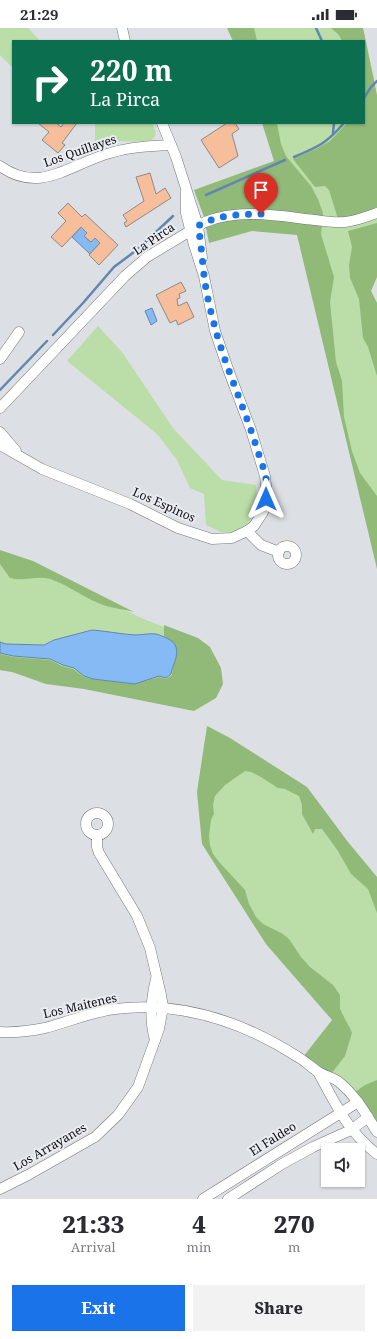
<!DOCTYPE html>
<html lang="en">
<head>
<meta charset="utf-8">
<style>
  :root { --surface:#fff; --page:#f2f2f3; --text:#2b2b33; --muted:#7c7c81; --accent:#1a73e8 }
  body { margin:0; font-family:"Noto Serif",serif; background:var(--page); color:var(--text); height:100vh; display:flex; flex-direction:column; font-size:15px; white-space:nowrap }
  * { box-sizing:border-box; margin:0 }
  p { font-size:13px; color:var(--muted) }
  .icon { flex:none; width:22px; height:22px; fill:none; stroke:currentColor; stroke-width:2; stroke-linecap:round; stroke-linejoin:round }
  .map { position:relative; height:1171px; overflow:hidden }
  .panel { display:flex; flex-direction:column; background:var(--surface); flex:1 }
  .panel>* { flex:none }
  .hud { position:absolute; left:12px; top:12px; width:353px; height:84px; border-radius:0px; box-shadow:0 1px 3px #0004; background:#0b6e4f; color:#fff; overflow:hidden }
  .tools { position:absolute; left:321px; top:1115px; display:grid; gap:8px }
  .tools a { display:grid; place-items:center; width:44px; height:44px; border-radius:0px; background:var(--surface); box-shadow:0 1px 3px #0004; font-size:20px }
  .pin { position:absolute; display:grid; place-items:center; width:34px; height:34px; color:#fff; margin:-41px -17px; border-radius:50% 50% 50% 0; rotate:-45deg; box-shadow:0 0 4px #0007 }
  .pin .icon { rotate:45deg }
  .me { position:absolute; width:44px; margin:-22px; rotate:0deg; stroke-linejoin:round; filter:drop-shadow(0 0 3px #0008) }
  .turn { display:flex; align-items:center; gap:14px; height:84px; padding:0 12px; font-size:18px }
  .turn .icon { width:52px; height:52px; stroke-width:2.5 }
  .turn b { display:block; font-size:28px; line-height:34px }
  .eta { display:flex; justify-content:space-evenly; align-items:center; height:68px; text-align:center }
  .eta b { font-size:24px; font-weight:800; line-height:28px }
  .action { display:flex; gap:8px; margin-top:auto; padding:8px 12px }
  .action a { flex:1; height:46px; border-radius:0px; background:var(--accent); color:#fff; font-size:16px; font-weight:800; line-height:46px; text-align:center }
  .action a+a { background:var(--page); color:var(--text) }
  .status { display:flex; justify-content:space-between; align-items:center; height:28px; padding:0 20px; background:var(--surface); direction:ltr }
  .status svg { height:11px; fill:currentColor }
  .map>svg:first-child { display:block }
  .green { fill:#bbdea8 }
  .forest { fill:#91ba79 }
  .water { fill:#86baf4; stroke:#6286af }
  .lines { fill:none; stroke-linecap:round; stroke-linejoin:round }
  .stream { stroke:#6286af; stroke-width:2.5 }
  .building { fill:#f6be9b; stroke:#8e8986 }
  .minor-casing { stroke:#72767a; stroke-width:11 }
  .minor { stroke:#fff; stroke-width:10 }
  .route { stroke:#1a73e8; stroke-width:7; stroke-dasharray:0 12.6 }
  .labels { text-anchor:middle; stroke-width:4; stroke-linejoin:round; paint-order:stroke }
  .street-label { font-size:12px; fill:#0d0e0f; stroke:#e9edf2 }
</style>
</head>
<body>
<div class="status"><b>21:29</b><svg viewBox="0 0 49 12"><path d="M0 12V9h3v3zM5 12V6h3v6zM10 12V3h3v9zM15 12V0h3v12zM26 1h20v11H26zM47 4h2v5h-2z"/></svg></div>
<div class="map">
<svg width="377" height="1171" viewBox="0 0 377 1171">
  <rect width="100%" height="100%" fill="#dce0e4"/>
  <g class="green">
    <polygon points="0,0 28,0 40,13 13,13 13,40 0,27"/>
    <polygon points="227,0 363,0 374,50 376,102 377,108 377,248 371,263 377,275 377,538 321,299 297,206 263,95 364,95 364,13 233,13"/>
    <path d="M 95,95 L 152,95 C 154,99 158,105 154,110 C 147,117 120,111 110,114 C 105,115 100,118 95,120 Z"/>
    <path d="M 98,298 L 122,324 L 173,400 L 222,452 L 256,457 C 257,466 257,477 254,486 C 249,498 234,507 220,504 C 216,502 211,499 206,497 L 204,466 L 190,460 L 177,432 L 157,406 L 67,333 Z"/>
    <polygon points="0,523 146,592 183,606 215,629 222,646 216,665 201,675 0,642"/>
    <polygon points="208,698 307,760 348,815 377,849 377,1098 358,1068 304,1031 333,992 266,916 202,815 197,764"/>
  </g>
  <g class="forest">
    <polygon points="227,0 254,0 257,13 233,13"/>
    <polygon points="331,0 363,0 377,67 377,179 358,187 338,191 329,162 325,158 315,159 293,131 316,121 330,113 347,95 364,95 364,13 342,13 339,7"/>
    <polygon points="262,95 277,95 281,116 286,128 311,158 318,171 323,185 321,206 334,249 330,274 336,334 342,353 344,389 352,423 360,445 377,468 377,541 297,207 252,203 209,215 204,189 194,162 274,133"/>
    <polygon points="377,195 377,249 371,263 377,275 377,348 368,319 363,310 359,271 350,250 349,237 352,219 348,203"/>
    <path d="M 0,522 L 33,533 L 134,584 C 123,581 109,580 98,575 C 82,568 68,557 50,551 C 35,547 25,554 10,550 L 0,536 Z"/>
    <path d="M 164,597 L 198,610 L 210,619 L 221,640 L 223,656 L 216,670 L 194,683 L 84,661 L 46,656 L 12,644 L 0,642 L 0,626 L 13,629 L 50,632 L 62,638 L 73,641 L 84,649 L 92,651 L 135,656 L 159,649 L 166,651 L 172,647 C 173,629 186,620 164,608 Z"/>
    <polygon points="207,698 230,710 307,759 348,814 377,849 377,885 368,861 351,846 338,823 322,801 315,801 313,806 302,786 302,777 299,768 285,761 278,760 261,749 251,744 245,743 225,757 215,768 213,777 214,786 211,792 209,808 210,817 213,826 220,835 245,862 249,876 256,889 263,896 283,906 289,911 301,929 310,939 333,957 340,967 340,981 345,991 350,1000 352,1005 345,1028 331,1046 303,1029 332,992 266,916 202,816 197,764"/>
    <polygon points="377,1052 377,1104 352,1066 365,1057"/>
  </g>
  <g class="water">
    <polygon points="81,199 87,205 84,208 91,214 95,210 100,215 90,226 72,209"/>
    <polygon points="152,280 157,293 151,297 145,283"/>
    <path d="M 92,602 C 106,603 120,606 135,607 C 142,607 150,605 156,606 C 163,608 174,612 176,619 C 179,629 172,637 171,646 L 166,650 L 159,648 L 135,656 L 93,651 L 84,648 L 74,640 L 63,637 L 50,631 L 13,628 L 0,625 L 0,614 L 6,616 L 44,617 L 54,612 Z"/>
  </g>
  <g class="lines">
    <g class="stream">
      <polyline points="316,0 322,13"/>
      <polyline points="364,70 371,59 377,53"/>
      <polyline points="333,105 334,95"/>
      <path d="M 294,129 C 318,119 327,115 344,95"/>
      <polyline points="206,167 285,132"/>
      <polyline points="53,307 83,275 114,239 138,221 173,188"/>
      <polyline points="0,362 47,313"/>
    </g>
  </g>
  <g class="building">
    <polygon points="38,95 56,95 61,99 64,95 77,95 62,115 65,117 58,125 42,112 49,104"/>
    <polygon points="227,95 235,95 239,101 232,106 238,128 219,140 201,112"/>
    <polygon points="150,145 156,166 165,160 171,170 126,199 124,195 127,193 123,187 144,173 136,149"/>
    <polygon points="68,175 82,189 85,186 118,217 99,237 89,227 100,215 95,210 91,214 84,208 87,205 81,199 62,219 51,209 66,193 58,185"/>
    <polygon points="181,254 186,263 179,266 180,270 177,271 178,278 187,274 194,289 178,297 176,292 170,295 156,267"/>
  </g>
  <g class="lines">
    <defs>
      <g id="minor">
        <polyline points="122,0 125,13"/>
        <polyline points="162,95 176,129 198,198 202,230"/>
        <path d="M 0,138 C 40,167 70,136 110,125 C 130,119 150,118 171,117"/>
        <polyline points="0,331 19,304"/>
        <path d="M 0,380 L 125,248 L 147,229 L 205,194 C 240,180 278,188 314,192 C 324,193 334,195 345,194 C 356,193 366,189 377,185"/>
        <polyline points="0,404 16,423"/>
        <polyline points="0,417 42,441 130,476 178,500 212,511 232,510 247,503 254,498 263,484 267,466 265,448 251,402 228,341 215,303 204,248 194,217 186,185 186,164"/>
        <polyline points="247,503 261,517 279,524"/>
        <circle cx="287" cy="527" r="9"/>
        <circle cx="97" cy="796" r="11"/>
        <path d="M 0,1004 C 15,1005 30,1003 45,1000 C 68,994 91,984 115,981 C 182,973 242,993 298,1029 C 305,1033 311,1039 317,1043 C 324,1048 333,1049 339,1054 C 356,1068 366,1086 377,1104"/>
        <path d="M 155,1012 C 149,991 151,971 156,951"/>
        <path d="M 318,1044 C 336,1076 347,1103 377,1126"/>
        <polyline points="0,1161 28,1147 95,1109 118,1087 138,1059 159,1001 163,979 161,967 150,920 137,888 99,825 97,819 97,808"/>
        <polyline points="203,1171 358,1074"/>
        <polyline points="228,1171 282,1136 313,1119 351,1102 368,1089"/>
      </g>
    </defs>
    <use href="#minor" class="minor-casing"/>
    <use href="#minor" class="minor"/>
  </g>
  <g class="lines">
    <path class="route" d="M 261,186 C 240,186 217,187 198,198 C 201,214 202,230 204,247 C 206,265 211,285 216,303 C 227,343 245,381 257,421 C 262,436 270,455 266,471"/>
  </g>
  <g class="labels">
    <g class="street-label">
      <text transform="translate(80 123) rotate(-19)" y="4">Los Quillayes</text>
      <text transform="translate(154 211) rotate(-34)" y="4">La Pirca</text>
      <text transform="translate(164 477) rotate(24)" y="4">Los Espinos</text>
      <text transform="translate(80 978) rotate(-13)" y="4">Los Maitenes</text>
      <text transform="translate(273 1111) rotate(-32)" y="4">El Faldeo</text>
      <text transform="translate(50 1119) rotate(-30)" y="4">Los Arrayanes</text>
    </g>
  </g>
</svg>
<div class="tools">
<a><svg class="icon" aria-label="sound" viewBox="0 0 24 24"><path d="M4 9h4l5-4v14l-5-4H4zM17 9q2 3 0 6"/></svg></a>
</div>
<div class="pin" style="left:261px;top:186px;background:#d93025"><svg class="icon" aria-label="arrive" viewBox="0 0 24 24"><path d="M6 21V4h12l-3 4 3 4H6"/></svg></div>
<svg class="me" style="left:266px;top:471px" viewBox="-20 -20 40 40"><path d="M0-17L14 15 0 8-14 15z" fill="#1a73e8" stroke="#fff" stroke-width="4"/></svg>
<div class="hud">
<div class="turn"><svg class="icon" aria-label="right" viewBox="0 0 24 24"><path d="M7 20v-9h11M14 6l5 5-5 5"/></svg><div><b>220 m</b>La Pirca</div></div>
</div>
</div>
<section class="panel">
<div class="eta">
<div><b>21:33</b><p>Arrival</p></div>
<div><b>4</b><p>min</p></div>
<div><b>270</b><p>m</p></div>
</div>
<div class="action"><a>Exit</a><a>Share</a></div>
</section>
</body>
</html>
